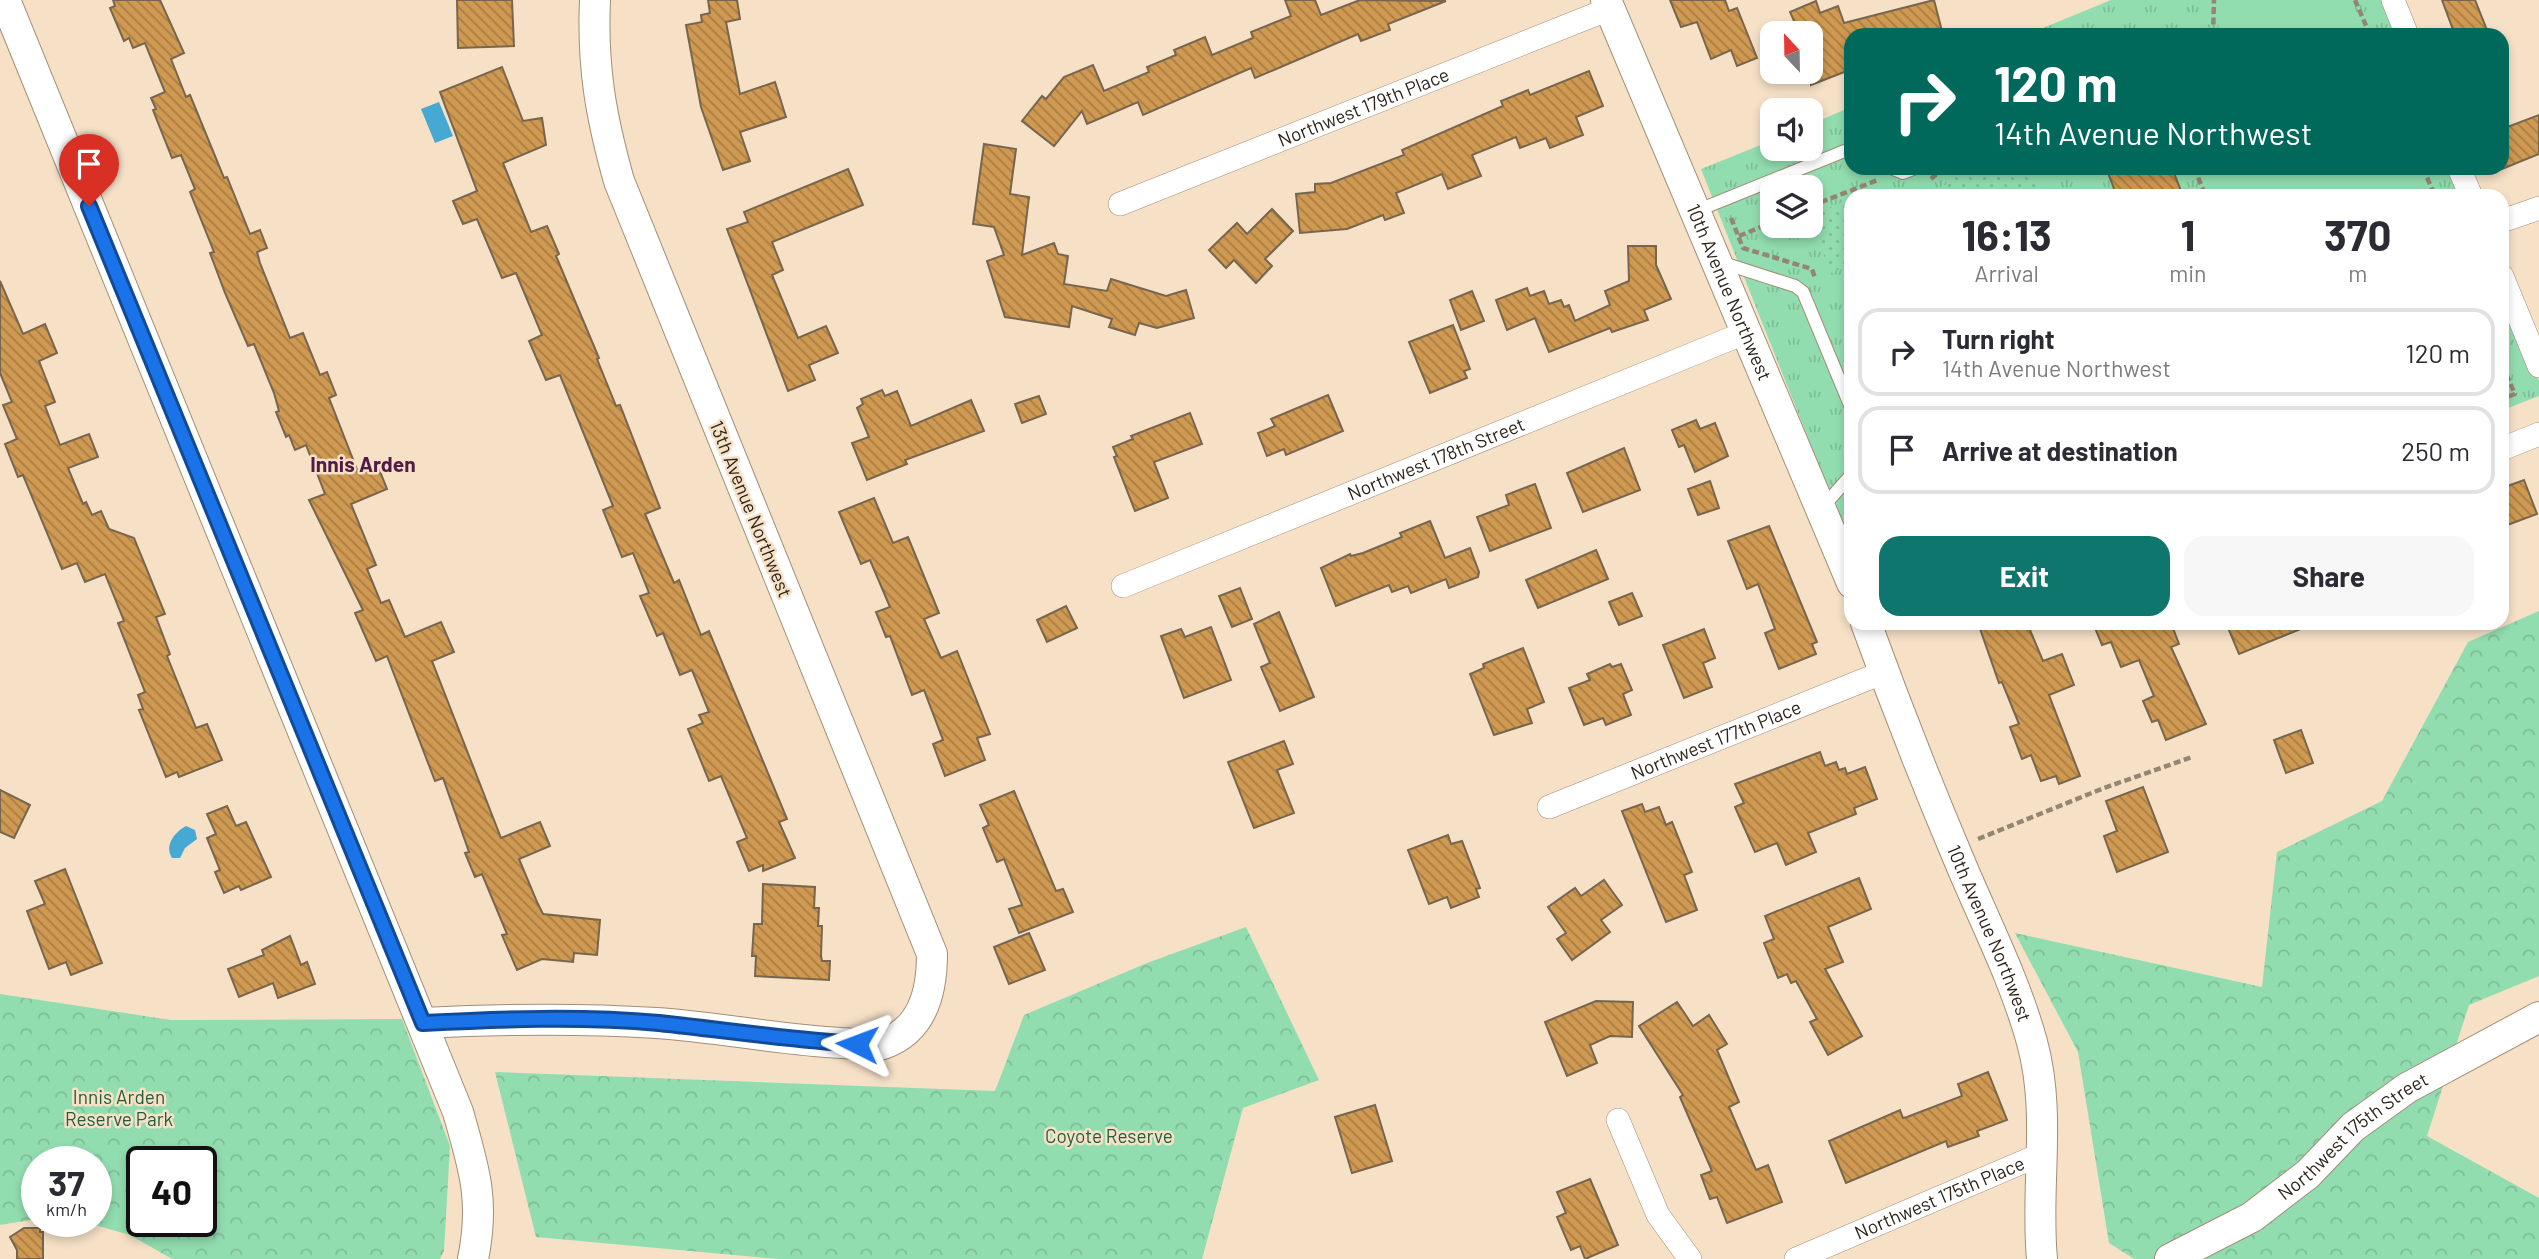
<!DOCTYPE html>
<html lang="en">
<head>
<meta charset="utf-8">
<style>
  :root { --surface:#fff; --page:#f7f7f7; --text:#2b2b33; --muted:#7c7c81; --line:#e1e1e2; --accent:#0f766e }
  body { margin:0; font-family:Barlow,sans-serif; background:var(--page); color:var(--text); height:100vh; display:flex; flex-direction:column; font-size:26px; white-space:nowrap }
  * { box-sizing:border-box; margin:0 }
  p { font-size:23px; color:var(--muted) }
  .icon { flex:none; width:38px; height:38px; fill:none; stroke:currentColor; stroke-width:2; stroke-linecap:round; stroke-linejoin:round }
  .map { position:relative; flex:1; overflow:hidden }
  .panel { position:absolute; left:1844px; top:189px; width:665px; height:441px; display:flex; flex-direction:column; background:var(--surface); border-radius:21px; box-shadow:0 4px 10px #0003 }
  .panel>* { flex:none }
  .guide { position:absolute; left:1844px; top:28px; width:665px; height:147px; border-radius:21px; box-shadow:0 4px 10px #0003; background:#00695c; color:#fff; overflow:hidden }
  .needle { width:46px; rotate:338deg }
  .tools { position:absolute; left:1760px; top:21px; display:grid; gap:14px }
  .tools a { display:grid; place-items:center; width:63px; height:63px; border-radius:14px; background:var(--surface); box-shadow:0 4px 10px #0003; font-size:35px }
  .speed { position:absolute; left:21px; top:1146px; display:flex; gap:14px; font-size:35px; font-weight:700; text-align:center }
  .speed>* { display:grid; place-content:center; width:91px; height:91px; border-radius:50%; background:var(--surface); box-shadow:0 4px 10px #0003; line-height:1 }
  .speed small { font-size:18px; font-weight:400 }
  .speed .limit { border:4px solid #111; border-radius:10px; background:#fff; color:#111 }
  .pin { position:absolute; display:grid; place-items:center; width:60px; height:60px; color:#fff; margin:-72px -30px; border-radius:50% 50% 50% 0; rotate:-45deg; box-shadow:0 0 7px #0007 }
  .pin .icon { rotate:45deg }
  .me { position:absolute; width:77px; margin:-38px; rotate:273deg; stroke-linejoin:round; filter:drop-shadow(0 0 5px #0008) }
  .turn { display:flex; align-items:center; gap:24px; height:147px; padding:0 35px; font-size:32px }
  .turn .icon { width:91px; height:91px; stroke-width:2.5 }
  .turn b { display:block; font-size:49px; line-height:60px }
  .eta { display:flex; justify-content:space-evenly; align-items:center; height:119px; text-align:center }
  .eta b { font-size:42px; font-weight:700; line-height:49px }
  .action { display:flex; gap:14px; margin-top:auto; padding:14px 35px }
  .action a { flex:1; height:80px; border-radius:21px; background:var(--accent); color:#fff; font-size:28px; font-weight:700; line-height:80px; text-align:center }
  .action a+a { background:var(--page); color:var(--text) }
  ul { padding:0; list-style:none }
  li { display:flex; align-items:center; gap:21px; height:88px; margin:0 14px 10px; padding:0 21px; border:4px solid var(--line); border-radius:21px }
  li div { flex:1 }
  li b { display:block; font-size:26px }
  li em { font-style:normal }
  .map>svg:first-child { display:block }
  .grass { fill:url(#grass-tufts); fill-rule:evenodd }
  .forest { fill:url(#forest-crowns); fill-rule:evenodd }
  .garden { fill:url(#garden-dots) }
  .pitch { fill:#92ddaf }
  .water { fill:#46a9d3 }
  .building { fill:url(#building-back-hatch); stroke:#77654e; stroke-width:2 }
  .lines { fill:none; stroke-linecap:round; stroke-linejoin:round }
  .service-casing { stroke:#a28e76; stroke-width:14 }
  .minor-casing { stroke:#a28e76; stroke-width:24 }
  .tertiary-casing { stroke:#a28e76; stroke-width:32 }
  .path { stroke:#958674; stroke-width:4.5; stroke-dasharray:7 3.5; stroke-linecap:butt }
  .service { stroke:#fff; stroke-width:12 }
  .minor { stroke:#fff; stroke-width:23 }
  .tertiary { stroke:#fff; stroke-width:30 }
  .route-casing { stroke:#114b97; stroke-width:18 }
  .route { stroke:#1a73e8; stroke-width:12 }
  .labels { text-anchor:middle; stroke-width:5; stroke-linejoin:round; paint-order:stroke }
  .street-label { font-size:19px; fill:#2c241b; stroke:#f6e1c7 }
  .park-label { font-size:19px; fill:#215d3c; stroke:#f6e1c7 }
  .neighbourhood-label { font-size:21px; font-weight:bold; fill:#511b46; stroke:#f6e1c7 }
</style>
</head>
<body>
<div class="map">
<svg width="2539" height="1259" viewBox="0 0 2539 1259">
  <defs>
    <pattern id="grass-tufts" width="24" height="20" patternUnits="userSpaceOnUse" patternTransform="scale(1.75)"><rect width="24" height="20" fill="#92ddaf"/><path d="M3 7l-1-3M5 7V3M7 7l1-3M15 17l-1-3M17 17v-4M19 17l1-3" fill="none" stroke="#7ebe96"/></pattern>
    <pattern id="forest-crowns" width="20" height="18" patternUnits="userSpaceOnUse" patternTransform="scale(1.75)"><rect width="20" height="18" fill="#92ddaf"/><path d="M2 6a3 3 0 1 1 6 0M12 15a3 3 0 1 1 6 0" fill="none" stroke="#7ebe96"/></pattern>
    <pattern id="garden-dots" width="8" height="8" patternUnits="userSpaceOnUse" patternTransform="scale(1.75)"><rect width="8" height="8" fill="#92ddaf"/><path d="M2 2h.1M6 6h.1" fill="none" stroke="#7ebe96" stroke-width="1.8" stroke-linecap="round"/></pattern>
    <pattern id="building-back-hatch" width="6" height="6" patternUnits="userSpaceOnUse" patternTransform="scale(1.75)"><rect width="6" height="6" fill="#cf9952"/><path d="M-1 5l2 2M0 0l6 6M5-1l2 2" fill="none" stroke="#a87d43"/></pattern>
  </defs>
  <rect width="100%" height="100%" fill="#f6e1c7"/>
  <g class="grass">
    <polygon points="2111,0 2388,0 2402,35 2026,35"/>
    <path d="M 1851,107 L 1852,168 L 2455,168 L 2466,196 L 1852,196 L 1851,546 L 1701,169 L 1773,140 L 1773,149 L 1811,149 L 1811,124 ZM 1773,187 L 1811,187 L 1811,226 L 1773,226 Z"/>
    <polygon points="2502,289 2539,381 2539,396 2503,410"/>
  </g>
  <g class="forest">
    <polygon points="2539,611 2539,976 2469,1005 2427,1136 2539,1198 2539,1259 2134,1259 2109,1243 2078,1052 2015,933 2262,987 2277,852 2382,801 2468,642"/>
    <polygon points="1246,927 1319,1080 1243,1108 1202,1259 778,1259 536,1237 495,1072 995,1091 1024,1015 1147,963"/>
    <path d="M 0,994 L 171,1020 L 402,1019 L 450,1146 L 444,1251 L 440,1259 L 172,1259 L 130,1235 L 84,1222 L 96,1222 L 96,1162 L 37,1162 L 37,1219 L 0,1225 ZM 142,1162 L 201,1162 L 201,1222 L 142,1222 Z"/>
  </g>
  <g class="garden">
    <polygon points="1954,168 2031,168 2038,185 2012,196 1918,196 1950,183 1946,172"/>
    <polygon points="1851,199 1851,264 1831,273 1811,224 1811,215"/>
  </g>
  <g class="pitch">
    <polygon points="2220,0 2351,0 2366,35 2218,35"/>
    <polygon points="2200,168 2419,168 2430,196 2211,196"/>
  </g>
  <g class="water">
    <polygon points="439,102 453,136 435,143 421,109"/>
    <path d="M 186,826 L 195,830 L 197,839 L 185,848 L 180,858 L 172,858 C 164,845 175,832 186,826 Z"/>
  </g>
  <g class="building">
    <polygon points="113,0 160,0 184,53 171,59 186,97 190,95 224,178 227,177 250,234 260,230 267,248 257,252 260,263 290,338 303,333 320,375 327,372 336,395 329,398 358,472 377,464 387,489 351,504 376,565 367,569 381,603 389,600 405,637 441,622 454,652 432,661 501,838 540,822 550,846 519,859 537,902 543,914 600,920 597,955 574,953 573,962 542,959 517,970 502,935 507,934 482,874 475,877 465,853 469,852 443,778 435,781 387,656 376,661 355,613 363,610 309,500 325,494 306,445 295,450 289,435 286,437 276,412 279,411 274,393 254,344 248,346 225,293 210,253 214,252 190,192 195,189 181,155 172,158 153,110 156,109 151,98 165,92 145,43 133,48 129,38 124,41 110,8 115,6"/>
    <polygon points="457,0 512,0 514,46 458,48"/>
    <polygon points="708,0 737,0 740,19 726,22 740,94 775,82 786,117 740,132 750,161 723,170 701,107 686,25 702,22 701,15 710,13"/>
    <polygon points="1285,0 1315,0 1321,15 1360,0 1446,1 1388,24 1390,30 1361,41 1358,34 1255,78 1251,68 1143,115 1138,102 1087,124 1082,111 1054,146 1022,121 1042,96 1046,99 1064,77 1093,65 1104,91 1149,72 1147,67 1176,55 1174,50 1205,37 1212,55 1253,38 1251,32 1291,16"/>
    <polygon points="1670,0 1725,0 1729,11 1737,8 1757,58 1737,66 1731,50 1711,59 1697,22 1681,27"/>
    <polygon points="1934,0 1943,35 1852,35 1852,69 1811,85 1811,33 1772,32 1795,23 1790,12 1816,1 1820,13 1838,6 1844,23"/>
    <polygon points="2442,0 2475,0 2489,35 2455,35"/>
    <polygon points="502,67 523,121 542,118 546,145 503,163 531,232 547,226 559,254 556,256 599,358 597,359 616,406 620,405 660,508 645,514 674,583 679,580 701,635 709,631 787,819 779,822 795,858 763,871 763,865 749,871 737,842 747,838 721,776 709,781 688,729 703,723 699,715 709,712 692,670 680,675 663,633 657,636 640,596 649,593 633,553 622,557 603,510 613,506 560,375 546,380 529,341 542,335 516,273 502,278 477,219 463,224 453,201 477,191 440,92"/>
    <polygon points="1589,71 1603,106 1576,117 1583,135 1550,148 1546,138 1520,148 1516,137 1472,155 1481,176 1448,189 1442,174 1396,193 1404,213 1385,220 1383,215 1347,229 1300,233 1296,194 1315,192 1315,184 1331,183 1404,155 1402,150 1503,106 1501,101 1528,90 1530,95"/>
    <polygon points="2539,115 2539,154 2502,169 2502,129"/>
    <polygon points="984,144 1016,149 1010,194 1029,197 1022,255 1054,243 1058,254 1068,256 1064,284 1107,291 1111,279 1166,296 1186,290 1194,318 1157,328 1139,323 1135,335 1109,327 1112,319 1072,306 1069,327 1005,317 987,261 1004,255 994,227 973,224"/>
    <polygon points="2106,168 2172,168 2183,196 2117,196"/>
    <polygon points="848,169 863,205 772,242 783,270 772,275 798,338 826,326 838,353 809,365 815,380 788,391 727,229 748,222 744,212"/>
    <polygon points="1272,209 1293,231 1265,259 1272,266 1256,283 1234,260 1226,268 1209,250 1237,223 1247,234"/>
    <polygon points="1628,246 1656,246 1656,265 1671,299 1644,310 1648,320 1612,332 1610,328 1549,352 1535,318 1507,330 1496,300 1527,288 1530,296 1544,291 1549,304 1561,300 1564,307 1569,305 1575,321 1610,305 1605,291 1629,281"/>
    <polygon points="0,281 23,334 45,324 57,353 39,361 55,402 45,406 60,445 89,434 98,457 68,468 83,504 86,502 92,515 101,511 109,529 134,538 165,614 156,617 170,654 167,656 196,728 207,724 222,760 179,777 177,772 166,777 139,710 143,709 138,695 145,692 118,623 124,621 105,574 85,582 77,563 62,569 23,475 18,477 5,444 17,439 3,405 12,402 0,373"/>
    <polygon points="1472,291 1484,321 1461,330 1450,300"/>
    <polygon points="1453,325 1470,369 1464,371 1467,378 1430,393 1409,342"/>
    <polygon points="882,390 885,396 897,391 911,426 971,400 984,431 905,460 907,464 867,480 852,443 869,437 857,408 863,404 861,399"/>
    <polygon points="1328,395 1343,431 1286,455 1284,449 1267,456 1258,433 1275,426 1271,419"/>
    <polygon points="1039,396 1046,414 1022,423 1015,404"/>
    <polygon points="1190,413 1202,444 1154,462 1168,498 1135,511 1114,457 1117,456 1113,447 1133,439 1131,436"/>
    <polygon points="1696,420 1700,429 1715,423 1728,456 1695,472 1684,445 1679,447 1672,430"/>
    <polygon points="1624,448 1640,490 1583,512 1567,473"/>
    <polygon points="2524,480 2537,514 2502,527 2502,488"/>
    <polygon points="1710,481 1719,508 1698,515 1688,489"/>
    <polygon points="1535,484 1551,528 1490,551 1477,517 1509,505 1506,495"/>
    <polygon points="874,498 893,543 908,537 939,613 924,619 941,658 957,651 990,734 977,738 985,760 945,776 933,744 943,740 924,690 912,695 890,636 886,637 876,612 890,607 870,560 861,564 839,512"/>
    <polygon points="1430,521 1445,558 1470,548 1479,572 1478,577 1449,588 1446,579 1411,593 1408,586 1392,592 1389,585 1336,606 1321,568 1350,554 1351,556 1363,553 1402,537 1400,533"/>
    <polygon points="1769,526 1817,642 1812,644 1816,654 1779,669 1765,633 1775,629 1758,584 1747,589 1728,541"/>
    <polygon points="1596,550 1608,579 1538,608 1526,580"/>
    <polygon points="1240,588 1252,619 1232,627 1219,596"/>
    <polygon points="1632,593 1642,616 1619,625 1609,602"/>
    <polygon points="1066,606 1077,628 1047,642 1037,620"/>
    <polygon points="1279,612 1314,697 1280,711 1261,667 1270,663 1254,624"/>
    <polygon points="1978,623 2027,623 2043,661 2062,654 2074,685 2049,695 2080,776 2059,784 2056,776 2041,781 2031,755 2022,759 2010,727 2019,724 2002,682 1999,683"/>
    <polygon points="2093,623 2171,623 2179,644 2171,647 2206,724 2166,740 2158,720 2152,722 2143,701 2154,696 2139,660 2121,667 2111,642 2102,645"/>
    <polygon points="2226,623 2313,623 2313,624 2239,654"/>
    <polygon points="1211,627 1231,680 1184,698 1161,636 1181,629 1185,637"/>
    <polygon points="1704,629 1715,658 1703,663 1712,687 1684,698 1663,645"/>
    <polygon points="1523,648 1544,702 1527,709 1532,723 1494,735 1470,674 1484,668 1483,664"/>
    <polygon points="1610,664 1612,667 1621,664 1632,690 1623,694 1631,715 1606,725 1603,718 1584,725 1569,688 1590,680 1587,674"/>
    <polygon points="2301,730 2313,763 2286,773 2274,740"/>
    <polygon points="1284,741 1293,764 1277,770 1294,813 1254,828 1228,762"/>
    <polygon points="1820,752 1825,766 1836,762 1839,770 1845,768 1847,774 1865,767 1877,799 1854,808 1856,814 1808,833 1816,852 1786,865 1777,843 1755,852 1735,807 1744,803 1735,784"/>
    <polygon points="2143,787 2168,852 2117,872 2104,836 2117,831 2106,801"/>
    <polygon points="0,790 30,805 14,838 0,832"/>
    <polygon points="1014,791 1056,891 1063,889 1073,912 1019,933 1009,909 1022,905 1004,859 997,862 983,828 989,825 980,805"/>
    <polygon points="1642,804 1645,812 1659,807 1666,825 1672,822 1692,872 1684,875 1697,910 1666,922 1622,811"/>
    <polygon points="227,806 236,826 246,822 271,877 241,890 239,886 224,893 215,872 220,870 207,838 216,834 207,814"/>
    <polygon points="1448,835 1451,844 1462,841 1480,888 1476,889 1479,897 1451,908 1447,897 1429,904 1408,850"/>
    <polygon points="65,869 102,963 71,975 66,962 49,969 27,911 45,904 35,881"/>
    <polygon points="1859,878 1871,909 1828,927 1843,962 1825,969 1862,1036 1828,1055 1810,1022 1817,1019 1796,981 1791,983 1787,974 1778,978 1764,943 1774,939 1765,916"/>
    <polygon points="1604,880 1622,905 1601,920 1610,932 1572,960 1557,939 1566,933 1548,907 1575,888 1581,896"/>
    <polygon points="763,884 815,887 814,908 819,908 818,926 822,926 821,956 822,961 830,961 829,980 755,976 756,956 752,956 754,924 762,924"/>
    <polygon points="1029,933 1045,970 1009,984 994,947"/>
    <polygon points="290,936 301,965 307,962 315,984 278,998 273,983 239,997 228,969 264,955 262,950"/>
    <polygon points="1596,1001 1633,1002 1632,1037 1610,1036 1590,1045 1597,1063 1567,1076 1545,1022"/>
    <polygon points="1677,1002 1693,1026 1709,1015 1727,1044 1717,1050 1739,1102 1729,1107 1756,1170 1768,1165 1782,1202 1727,1223 1717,1197 1710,1199 1701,1175 1712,1171 1680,1097 1683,1095 1639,1026"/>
    <polygon points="1988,1072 2007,1120 1977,1131 1979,1136 1948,1147 1946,1141 1846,1183 1829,1141 1900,1110 1903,1118 1907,1117 1962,1096 1958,1084"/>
    <polygon points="1375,1105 1392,1161 1352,1173 1335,1117"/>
    <polygon points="1590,1179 1618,1245 1585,1259 1580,1246 1571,1250 1557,1217 1566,1213 1557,1192"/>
    <polygon points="24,1228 40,1228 40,1232 43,1232 43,1259 17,1259 17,1250 10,1237"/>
  </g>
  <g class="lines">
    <defs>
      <g id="service">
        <polyline points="1891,168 1903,173 1916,168"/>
        <polyline points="1696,211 1852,148"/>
        <polyline points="1720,262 1795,286 1803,292 1852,410"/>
        <polyline points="1822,508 1852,474"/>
      </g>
      <g id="minor">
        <polyline points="2393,0 2407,35"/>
        <polyline points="2459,168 2471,196"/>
        <path id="s1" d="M 1120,204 L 1609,9"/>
        <polyline points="2502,221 2539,208"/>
        <polyline points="2502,276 2539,366"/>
        <polyline points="2502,449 2539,434"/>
        <path id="s2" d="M 1123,586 L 1747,332"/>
        <path id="s3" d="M 1549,807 L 1884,672"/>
        <polyline points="1618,1120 1658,1215 1690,1259"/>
        <path id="s4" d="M 1796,1259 L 2044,1153"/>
      </g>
      <g id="tertiary">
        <path d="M 5,0 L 458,1112 C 474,1168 485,1200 473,1259"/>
        <path id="s5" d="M 1606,0 L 1852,583"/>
        <path id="s6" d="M 1866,623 C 1895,703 1926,782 1959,860 C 1984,920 2015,980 2032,1042 C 2052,1115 2035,1187 2042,1259"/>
        <path d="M 423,1023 C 500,1019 578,1018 656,1023 C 718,1027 779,1040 841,1043 C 853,1043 871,1048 883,1044 C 923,1030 932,992 932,954 L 619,181 C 601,117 592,67 595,0"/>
        <path id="s7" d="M 2170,1259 L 2252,1217 L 2308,1174 L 2353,1127 L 2407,1088 L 2539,1017"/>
      </g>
    </defs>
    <use href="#service" class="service-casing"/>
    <use href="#minor" class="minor-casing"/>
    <use href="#tertiary" class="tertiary-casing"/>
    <g class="path">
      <polyline points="2355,0 2370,35"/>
      <polyline points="2213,35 2214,0"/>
      <polyline points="2194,168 2206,196"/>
      <polyline points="2423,168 2435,196"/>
      <polyline points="1931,179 1943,168"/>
      <polyline points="1811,206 1878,180"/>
      <polyline points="1731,218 1743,248 1812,269 1815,278"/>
      <polyline points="1739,236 1773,222"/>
      <polyline points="2502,365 2515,394 2502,399"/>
      <polyline points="1978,839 2104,788 2192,757"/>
    </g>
    <use href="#service" class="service"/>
    <use href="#minor" class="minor"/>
    <use href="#tertiary" class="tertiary"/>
  </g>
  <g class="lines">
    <defs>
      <path id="route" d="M 89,206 L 423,1023 C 501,1019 581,1016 659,1023 C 725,1030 790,1040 857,1044"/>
    </defs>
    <use href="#route" class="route-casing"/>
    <use href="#route" class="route"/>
  </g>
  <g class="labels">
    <g class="street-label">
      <text dy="7" stroke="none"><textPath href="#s1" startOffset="262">Northwest 179th Place</textPath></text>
      <text dy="7" stroke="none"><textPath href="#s5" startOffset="317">10th Avenue Northwest</textPath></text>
      <text dy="7" stroke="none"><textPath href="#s2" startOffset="338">Northwest 178th Street</textPath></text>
      <text transform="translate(751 509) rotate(68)" y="7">13th Avenue Northwest</text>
      <text dy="7" stroke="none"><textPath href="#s3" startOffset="180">Northwest 177th Place</textPath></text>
      <text dy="7" stroke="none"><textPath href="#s6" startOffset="334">10th Avenue Northwest</textPath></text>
      <text dy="7" stroke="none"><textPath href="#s7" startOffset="222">Northwest 175th Street</textPath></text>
      <text dy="7" stroke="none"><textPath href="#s4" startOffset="156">Northwest 175th Place</textPath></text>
    </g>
    <g class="park-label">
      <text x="119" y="1104">Innis Arden<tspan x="119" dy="22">Reserve Park</tspan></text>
      <text x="1109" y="1143">Coyote Reserve</text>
    </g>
    <g class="neighbourhood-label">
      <text x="363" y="472">Innis Arden</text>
    </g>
  </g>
</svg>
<div class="tools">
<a><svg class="needle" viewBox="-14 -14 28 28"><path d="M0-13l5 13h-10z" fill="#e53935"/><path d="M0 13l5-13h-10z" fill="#7c7c81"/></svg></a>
<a><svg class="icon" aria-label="sound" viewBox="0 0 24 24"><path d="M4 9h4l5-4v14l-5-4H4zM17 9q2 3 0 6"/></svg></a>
<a><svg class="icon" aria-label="layers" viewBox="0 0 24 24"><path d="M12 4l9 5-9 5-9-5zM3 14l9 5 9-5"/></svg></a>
</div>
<div class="speed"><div>37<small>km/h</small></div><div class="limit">40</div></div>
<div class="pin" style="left:89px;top:206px;background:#d93025"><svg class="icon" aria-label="arrive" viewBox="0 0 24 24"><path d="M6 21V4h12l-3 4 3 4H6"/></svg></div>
<svg class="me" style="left:857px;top:1044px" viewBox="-20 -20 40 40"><path d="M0-17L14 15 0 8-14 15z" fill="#1a73e8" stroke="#fff" stroke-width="4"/></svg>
<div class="guide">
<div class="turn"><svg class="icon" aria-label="right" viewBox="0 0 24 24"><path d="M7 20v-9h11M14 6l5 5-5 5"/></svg><div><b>120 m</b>14th Avenue Northwest</div></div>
</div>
<section class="panel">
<div class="eta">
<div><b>16:13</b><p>Arrival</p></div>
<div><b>1</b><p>min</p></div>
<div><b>370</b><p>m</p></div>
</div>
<ul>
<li><svg class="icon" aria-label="right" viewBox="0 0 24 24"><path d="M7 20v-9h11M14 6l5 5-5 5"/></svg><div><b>Turn right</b><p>14th Avenue Northwest</p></div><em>120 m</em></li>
<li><svg class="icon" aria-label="arrive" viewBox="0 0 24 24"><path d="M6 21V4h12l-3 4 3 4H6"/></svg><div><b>Arrive at destination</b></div><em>250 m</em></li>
</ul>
<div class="action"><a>Exit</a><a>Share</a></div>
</section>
</div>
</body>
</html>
